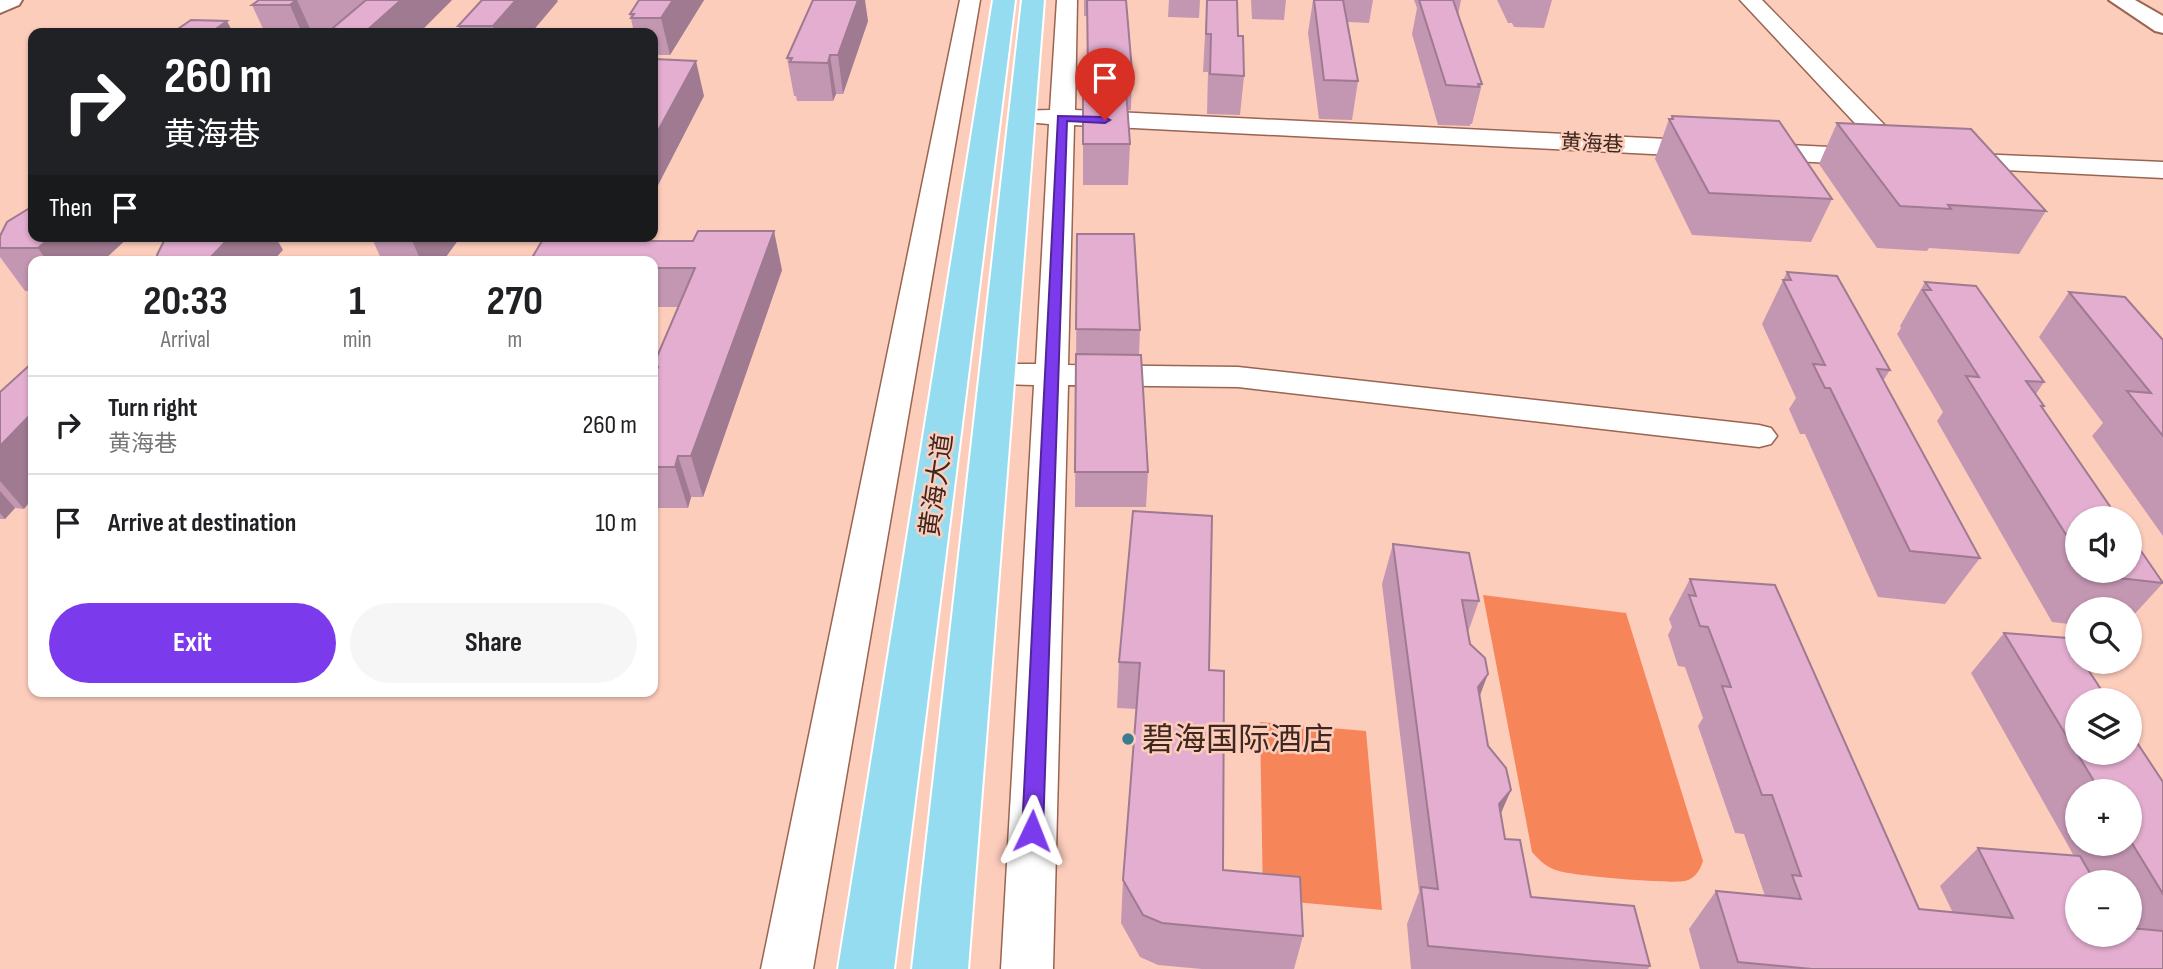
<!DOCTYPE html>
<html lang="en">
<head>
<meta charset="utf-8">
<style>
  :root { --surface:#fff; --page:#f6f6f6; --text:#202124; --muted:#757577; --line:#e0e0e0; --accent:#7c3aed }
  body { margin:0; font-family:"Sofia Sans Condensed","Noto Sans SC",sans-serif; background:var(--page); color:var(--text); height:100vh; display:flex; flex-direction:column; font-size:26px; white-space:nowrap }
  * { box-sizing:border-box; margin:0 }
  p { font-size:23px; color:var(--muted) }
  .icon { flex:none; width:38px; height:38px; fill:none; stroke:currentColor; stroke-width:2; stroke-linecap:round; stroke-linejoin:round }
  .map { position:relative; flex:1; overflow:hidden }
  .side { position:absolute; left:28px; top:256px; width:630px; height:441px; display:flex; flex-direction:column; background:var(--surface); border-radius:14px; box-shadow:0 2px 5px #0004 }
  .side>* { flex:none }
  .hud { position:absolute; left:28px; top:28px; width:630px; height:214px; border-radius:14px; box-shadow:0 2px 5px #0004; background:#202124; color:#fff; overflow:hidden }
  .buttons { position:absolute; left:2065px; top:506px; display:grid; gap:14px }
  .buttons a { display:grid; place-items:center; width:77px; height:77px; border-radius:50%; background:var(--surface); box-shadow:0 2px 5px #0004; font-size:35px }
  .pin { position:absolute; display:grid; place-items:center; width:60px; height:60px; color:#fff; margin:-72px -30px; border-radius:50% 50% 50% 0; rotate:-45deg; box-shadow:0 0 7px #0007 }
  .pin .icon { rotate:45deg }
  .me { position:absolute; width:77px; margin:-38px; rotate:2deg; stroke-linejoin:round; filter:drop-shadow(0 0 5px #0008) }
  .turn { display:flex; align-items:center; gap:24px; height:147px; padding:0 21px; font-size:32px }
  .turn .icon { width:91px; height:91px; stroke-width:2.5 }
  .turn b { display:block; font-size:49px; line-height:60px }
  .then { display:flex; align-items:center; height:66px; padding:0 21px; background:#0003; gap:14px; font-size:26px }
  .eta { display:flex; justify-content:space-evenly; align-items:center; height:119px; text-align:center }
  .eta b { font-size:42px; font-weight:700; line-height:49px }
  .action { display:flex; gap:14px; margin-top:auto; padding:14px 21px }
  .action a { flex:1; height:80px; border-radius:42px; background:var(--accent); color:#fff; font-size:28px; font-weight:700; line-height:80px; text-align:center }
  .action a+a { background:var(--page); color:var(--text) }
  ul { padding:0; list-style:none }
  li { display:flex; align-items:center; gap:21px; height:98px; padding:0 21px; border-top:2px solid var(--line) }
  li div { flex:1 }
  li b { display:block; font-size:26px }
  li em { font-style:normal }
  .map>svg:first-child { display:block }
  .green { fill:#f7855a }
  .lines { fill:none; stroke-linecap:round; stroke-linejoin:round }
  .street-casing { stroke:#996450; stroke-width:3 }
  .secondary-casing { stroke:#996450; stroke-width:4 }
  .primary-casing { stroke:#fff; stroke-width:4 }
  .street { fill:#fff; fill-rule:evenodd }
  .secondary { fill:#fff; fill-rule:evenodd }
  .primary { fill:#95dcf1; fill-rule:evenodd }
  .wall { fill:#c396b2; fill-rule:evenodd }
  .shaded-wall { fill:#9f7a91 }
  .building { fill:#e3aecf; stroke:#9f7a91; stroke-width:2 }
  .route { fill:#7c3aed; stroke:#51269a; stroke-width:2 }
  .poi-dot { fill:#3c7c90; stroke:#fdcdbc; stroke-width:2.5 }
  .labels { text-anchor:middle; stroke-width:5; stroke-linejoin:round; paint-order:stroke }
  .far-street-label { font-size:21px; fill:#3d271e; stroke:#fdcdbc }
  .street-label { font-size:26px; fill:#3d271e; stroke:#fdcdbc }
  .near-poi-label { font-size:32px; fill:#3d271e; stroke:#fdcdbc; text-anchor:start }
</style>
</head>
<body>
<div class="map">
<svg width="2163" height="969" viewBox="0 0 2163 969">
  <rect width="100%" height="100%" fill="#fdcdbc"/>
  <g class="green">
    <path d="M 1483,595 L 1626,613 L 1703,861 C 1700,870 1696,878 1685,881 C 1670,884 1575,876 1559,871 C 1547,868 1540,861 1532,852 Z"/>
    <polygon points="1260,722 1366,731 1382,910 1263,899"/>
  </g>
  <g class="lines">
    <defs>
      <g id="street">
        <polygon points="960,0 980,0 813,969 761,969"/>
        <polygon points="1057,0 1077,0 1075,110 1872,149 1881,152 1885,157 1881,162 1872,165 1074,125 1068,365 1238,367 1759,425 1771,428 1777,436 1771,444 1759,447 1238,387 1068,385 1053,969 1001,969 1034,385 998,384 986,381 981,374 986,367 998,364 1036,364 1049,124 1013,121 1010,116 1013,111 1050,110"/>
        <polygon points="1740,0 1762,0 1912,153 1916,159 1912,165 1903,167 1894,165"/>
        <polygon points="1954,153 2163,162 2163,178 1945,167 1941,161 1945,155"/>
      </g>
      <g id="secondary">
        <polygon points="0,0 22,0 19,5 0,13"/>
        <polygon points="2109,0 2135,0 2163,16 2163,33 2155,31"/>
      </g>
      <g id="primary">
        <polygon points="993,0 1015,0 894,969 838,969"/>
        <polygon points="1022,0 1044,0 968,969 912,969"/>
      </g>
    </defs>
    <use href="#street" class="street-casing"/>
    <use href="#secondary" class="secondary-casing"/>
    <use href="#primary" class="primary-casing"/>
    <use href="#street" class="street"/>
    <use href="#secondary" class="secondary"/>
    <use href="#primary" class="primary"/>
  </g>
  <g class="wall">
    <polygon points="259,0 452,0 419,33 265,33 252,5"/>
    <polygon points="704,0 670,55 653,55 653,33 634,33 630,14"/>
    <polygon points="1084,0 1126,0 1132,71 1131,110 1128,110 1130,144 1128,185 1083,185 1083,88 1088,89 1087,16 1084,16"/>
    <polygon points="1169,0 1200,0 1199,18 1168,17"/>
    <polygon points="1207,0 1238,36 1244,76 1240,115 1207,114 1208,72 1203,72"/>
    <polygon points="1251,0 1286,0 1284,20 1252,19"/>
    <polygon points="1313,0 1373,0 1369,23 1348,22 1358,81 1352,120 1319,119 1308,33"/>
    <polygon points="1414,0 1461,0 1458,15 1482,84 1472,124 1470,124 1470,126 1438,125 1412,34 1417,8"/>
    <polygon points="1497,0 1552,0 1544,28 1514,27 1512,23 1508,23"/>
    <polygon points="558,1 531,33 461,33 458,26"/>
    <polygon points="868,21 843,94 836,94 833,101 797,101 796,96 794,96 787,58"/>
    <polygon points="1672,116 1832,199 1811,242 1692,235 1655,159 1669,119 1671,119"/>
    <polygon points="1837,123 2046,211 2019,254 1929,248 1927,251 1877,248 1819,164"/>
    <polygon points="1077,234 1140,330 1139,355 1148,472 1146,507 1075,507"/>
    <polygon points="0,236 103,261 33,261 33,291 25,291 0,257"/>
    <polygon points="371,236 461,236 443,261 382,261"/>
    <polygon points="545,236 632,236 629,241 782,270 703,497 691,497 688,508 653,508 653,380 655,376 653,366 678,307 653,307 653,261"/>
    <polygon points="1787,272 1890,370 1883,381 1980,558 1945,604 1878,597 1805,434 1800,434 1789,409 1796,398 1762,324"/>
    <polygon points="1925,282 2044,382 2036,394 2044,406 2043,409 2077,518 2077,570 2130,570 2163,583 2130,619 2130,609 2077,609 2077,625 2052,622 1937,421 1943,412 1897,334 1901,328 1900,326"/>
    <polygon points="2069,292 2163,340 2163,536 2092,436 2103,423 2039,337"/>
    <polygon points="0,392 24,509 15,508 5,519 0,519"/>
    <polygon points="1393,544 1479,601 1468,632 1488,746 1511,790 1501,813 1505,839 1531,897 1650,966 1648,969 1411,969 1407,924 1419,892 1382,584"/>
    <path d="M 1690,579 L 1919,909 L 1953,913 L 1940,886 L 1978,848 L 2074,856 L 1971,673 L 2004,633 L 2163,782 L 2163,969 L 1700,969 L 1689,929 L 1716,891 L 1765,896 L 1744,834 L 1735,833 L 1698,726 L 1703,718 L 1685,667 L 1678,666 L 1668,635 L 1672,627 L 1669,619 ZM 2077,791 L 2130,791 L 2130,844 L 2077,844 ZM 2077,882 L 2130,882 L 2130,934 L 2077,934 Z"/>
    <polygon points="1119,662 1209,670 1223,870 1303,936 1294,969 1202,969 1158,965 1140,957 1121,923 1123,880 1136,709 1117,708"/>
  </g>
  <g class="shaded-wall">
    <polygon points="296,0 297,0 312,33 302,33 290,5"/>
    <polygon points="401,0 452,0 419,33 364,33"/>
    <polygon points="516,0 557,0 558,1 531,33 495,33 493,26"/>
    <polygon points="673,0 704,0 670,55 661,18"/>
    <polygon points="858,0 865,0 868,21 843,94 838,55"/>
    <polygon points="227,21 233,33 210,33"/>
    <polygon points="830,55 836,94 833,101 828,63"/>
    <polygon points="696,61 704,96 653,195 653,140"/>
    <polygon points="774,231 782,270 703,497 691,456"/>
    <polygon points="52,236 130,236 103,261 47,261 38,248"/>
    <polygon points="231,236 275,236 283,250 273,261 207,261"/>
    <polygon points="410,236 461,236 443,261 421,261"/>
    <polygon points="600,236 632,236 619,261 597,241"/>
    <polygon points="33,412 33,498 24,509 0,481 0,446"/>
    <polygon points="678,456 691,497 688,508 675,467"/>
    <polygon points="0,491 15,508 5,519 0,513"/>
    <polygon points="1488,674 1473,714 1478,687"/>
    <polygon points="1511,790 1494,829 1499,804"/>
  </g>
  <g class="building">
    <polygon points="259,0 296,0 290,5 252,5"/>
    <polygon points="366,0 401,0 364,33 327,33"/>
    <polygon points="482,0 516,0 493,26 458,26"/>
    <polygon points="639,0 673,0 661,18 631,18 634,14 630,14"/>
    <polygon points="813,0 858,0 838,55 830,55 828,63 790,62 792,58 787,58"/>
    <polygon points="1087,0 1126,0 1132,71 1088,69"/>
    <polygon points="1207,0 1237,0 1238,36 1243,36 1244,76 1210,74 1211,34 1206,34"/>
    <polygon points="1314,0 1343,0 1358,81 1324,80"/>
    <polygon points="1419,0 1453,0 1482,84 1478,84 1479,87 1446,85"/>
    <polygon points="191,20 227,21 210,33 172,33"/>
    <polygon points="654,59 696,61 653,140 653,60"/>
    <polygon points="1083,88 1126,90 1130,144 1083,144"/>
    <polygon points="1672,116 1779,121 1832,199 1709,193 1669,119 1673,119"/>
    <polygon points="1837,123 1971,129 2046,211 1948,205 1951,209 1900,206"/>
    <polygon points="33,206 33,236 52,236 38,248 0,248 0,236 7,222"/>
    <polygon points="698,231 774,231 691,456 678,456 675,467 653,467 653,380 658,367 653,367 653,366 695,268 653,268 653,261 530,261 545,236 600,236 597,241 693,241"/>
    <polygon points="1077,234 1134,234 1140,330 1076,329"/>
    <polygon points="170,236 231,236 207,261 158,261 157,255 164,241"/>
    <polygon points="1787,272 1837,276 1890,370 1877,369 1980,558 1910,551 1830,388 1825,388 1813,364 1825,365 1783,280 1791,280"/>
    <polygon points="1925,282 1976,286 2044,382 2026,381 2044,406 2041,406 2118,518 2077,518 2077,552 1966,376 1979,377 1923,290 1931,290"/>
    <polygon points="2069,292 2125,297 2163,340 2163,436 2127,391 2151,393"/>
    <polygon points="1076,354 1141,355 1148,472 1075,472"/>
    <polygon points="33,362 33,412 0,446 0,392"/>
    <polygon points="1133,511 1212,516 1209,670 1224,671 1223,870 1300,877 1303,936 1162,923 1143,915 1123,880 1140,663 1119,662"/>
    <polygon points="2130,535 2163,583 2092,575 2089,570 2130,570"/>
    <polygon points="1393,544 1469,553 1479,601 1462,600 1470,644 1485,658 1488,674 1478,687 1488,746 1506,768 1511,790 1499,804 1505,839 1520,840 1531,897 1634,906 1650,966 1428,946 1421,887 1438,889"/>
    <polygon points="1690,579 1775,585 1919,909 2013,918 1978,848 2080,856 2095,882 2077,882 2077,934 2130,934 2130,928 2163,931 2163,969 1812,969 1738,962 1716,891 1801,899 1792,875 1801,876 1772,795 1762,795 1722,686 1731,687 1708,627 1700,626 1689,595 1696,596"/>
    <polygon points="2004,633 2068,638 2077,652 2077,662 2083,662 2108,700 2077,700 2077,752 2130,752 2130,732 2163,782 2163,894 2130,840 2130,791 2100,791"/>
  </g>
  <polygon class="route" points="1058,116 1105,117 1110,120 1105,123 1067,121 1043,831 1040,837 1032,840 1025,837 1022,831"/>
  <circle class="poi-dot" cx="1128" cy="739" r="7"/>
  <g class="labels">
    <g class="far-street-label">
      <text transform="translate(1592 143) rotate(3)" y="7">黄海巷</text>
    </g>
    <g class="street-label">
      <text transform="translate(936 485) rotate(-82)" y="9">黄海大道</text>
    </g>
    <g class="near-poi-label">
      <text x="1142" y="750">碧海国际酒店</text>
    </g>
  </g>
</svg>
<div class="buttons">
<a><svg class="icon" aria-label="sound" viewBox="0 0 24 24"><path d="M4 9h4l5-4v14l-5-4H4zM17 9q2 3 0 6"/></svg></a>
<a><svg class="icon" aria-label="search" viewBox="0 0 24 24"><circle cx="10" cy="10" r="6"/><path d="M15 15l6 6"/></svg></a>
<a><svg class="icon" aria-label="layers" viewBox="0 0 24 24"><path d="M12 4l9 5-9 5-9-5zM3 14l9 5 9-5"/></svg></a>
<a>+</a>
<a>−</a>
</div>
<div class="pin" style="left:1105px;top:120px;background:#d93025"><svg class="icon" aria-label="arrive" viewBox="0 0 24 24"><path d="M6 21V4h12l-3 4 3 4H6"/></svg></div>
<svg class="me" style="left:1032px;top:831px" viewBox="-20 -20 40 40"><path d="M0-17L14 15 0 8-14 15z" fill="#7c3aed" stroke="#fff" stroke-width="4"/></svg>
<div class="hud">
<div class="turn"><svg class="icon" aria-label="right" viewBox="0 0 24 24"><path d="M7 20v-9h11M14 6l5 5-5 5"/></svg><div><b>260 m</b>黄海巷</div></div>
<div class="then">Then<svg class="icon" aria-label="arrive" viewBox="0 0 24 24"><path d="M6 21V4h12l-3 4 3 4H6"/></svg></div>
</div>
<section class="side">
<div class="eta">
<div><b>20:33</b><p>Arrival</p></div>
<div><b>1</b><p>min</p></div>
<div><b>270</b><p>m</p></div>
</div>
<ul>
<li><svg class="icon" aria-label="right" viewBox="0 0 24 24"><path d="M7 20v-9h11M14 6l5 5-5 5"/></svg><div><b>Turn right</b><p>黄海巷</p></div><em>260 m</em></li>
<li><svg class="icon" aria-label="arrive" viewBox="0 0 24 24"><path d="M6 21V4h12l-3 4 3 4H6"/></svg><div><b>Arrive at destination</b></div><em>10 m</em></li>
</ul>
<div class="action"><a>Exit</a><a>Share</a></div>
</section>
</div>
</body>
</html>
